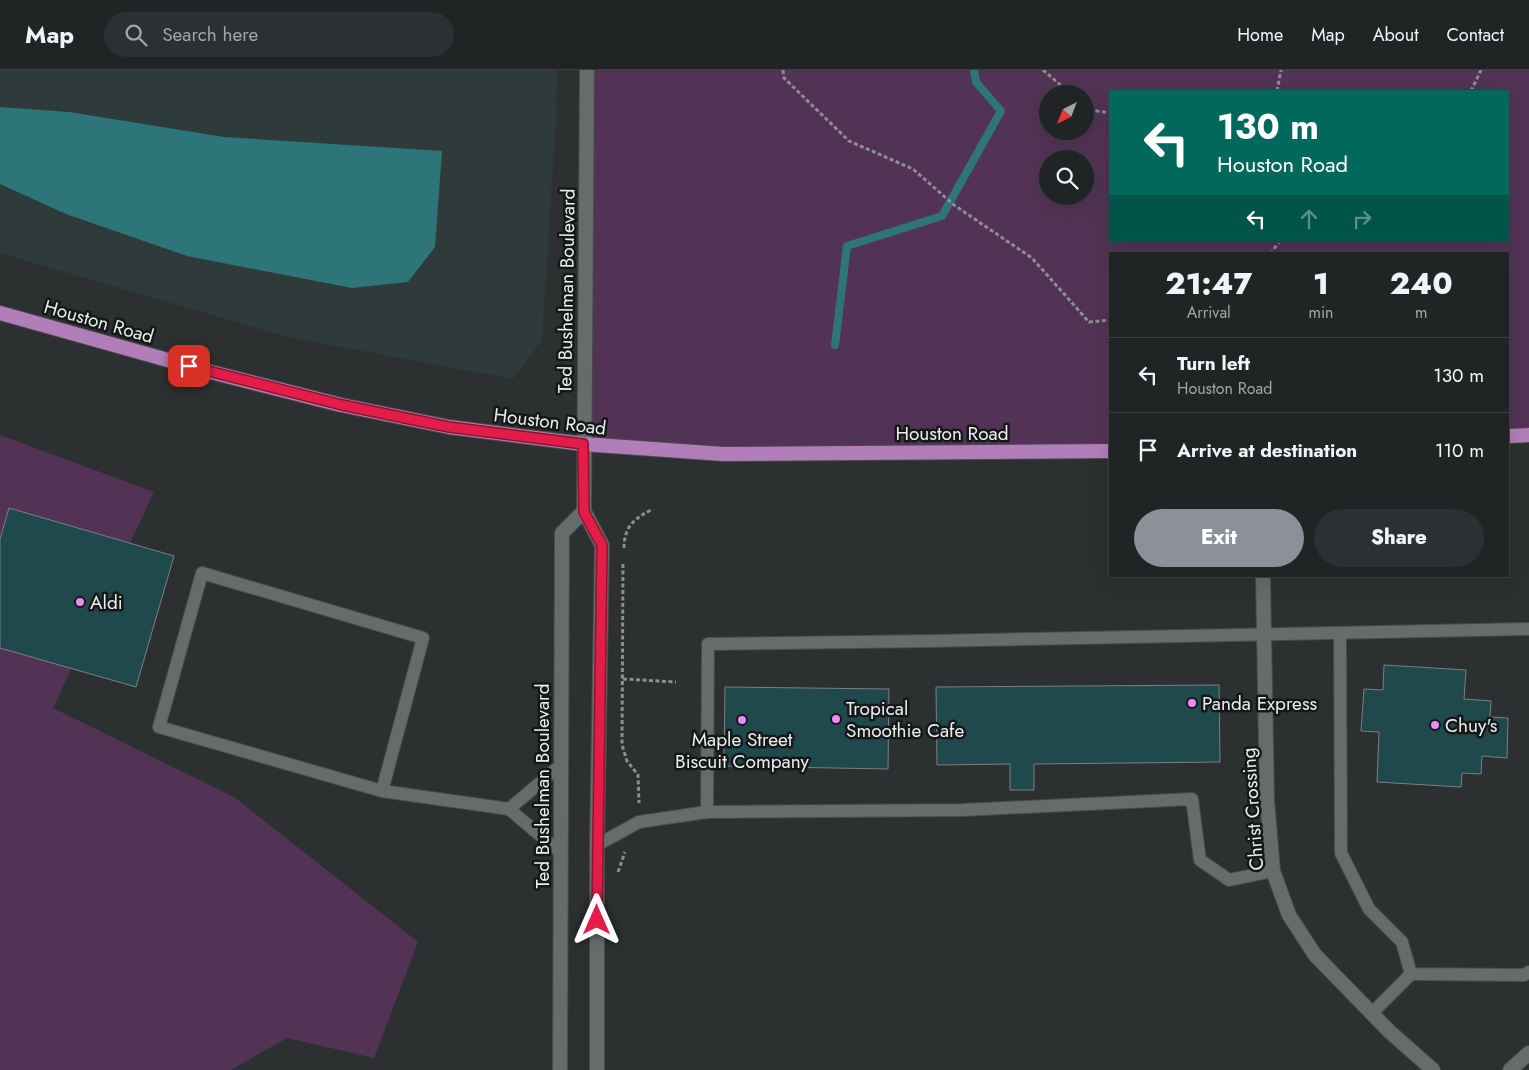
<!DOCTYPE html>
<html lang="en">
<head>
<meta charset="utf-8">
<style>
  :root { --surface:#212425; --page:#2d3032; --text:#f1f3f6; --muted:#a2a4a7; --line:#3e4142; --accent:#8c9099 }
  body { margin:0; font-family:Jost,sans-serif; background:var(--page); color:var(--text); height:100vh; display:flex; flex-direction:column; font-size:19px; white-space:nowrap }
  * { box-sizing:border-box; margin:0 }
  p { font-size:16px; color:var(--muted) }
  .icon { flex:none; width:28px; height:28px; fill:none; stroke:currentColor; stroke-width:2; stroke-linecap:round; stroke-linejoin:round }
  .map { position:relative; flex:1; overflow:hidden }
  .panel { position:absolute; left:1109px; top:182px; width:400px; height:325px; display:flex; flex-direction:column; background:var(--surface); border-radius:0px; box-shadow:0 5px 20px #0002,0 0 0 1px var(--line) }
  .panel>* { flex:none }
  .top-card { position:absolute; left:1109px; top:20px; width:400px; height:152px; border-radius:0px; box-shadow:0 5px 20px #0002,0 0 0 1px var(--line); background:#00695c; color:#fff; overflow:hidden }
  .needle { width:32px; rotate:222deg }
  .buttons { position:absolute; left:1039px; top:15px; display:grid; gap:10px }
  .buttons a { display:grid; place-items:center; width:55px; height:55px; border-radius:50%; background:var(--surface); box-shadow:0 5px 20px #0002,0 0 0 1px var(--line); font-size:25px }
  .pin { position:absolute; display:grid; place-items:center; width:42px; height:42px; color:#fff; margin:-21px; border-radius:10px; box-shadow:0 2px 8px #0006 }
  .me { position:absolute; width:55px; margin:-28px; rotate:0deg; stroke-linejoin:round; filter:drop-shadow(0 0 4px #0008) }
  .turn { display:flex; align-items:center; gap:18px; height:105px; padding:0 25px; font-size:22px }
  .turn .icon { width:65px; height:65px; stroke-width:2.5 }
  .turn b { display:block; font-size:35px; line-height:42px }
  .lanes { display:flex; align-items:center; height:48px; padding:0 25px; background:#0003; justify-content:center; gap:25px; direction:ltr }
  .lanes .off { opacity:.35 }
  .eta { display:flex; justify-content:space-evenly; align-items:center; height:85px; text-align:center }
  .eta b { font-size:30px; font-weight:800; line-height:35px }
  .button { display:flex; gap:10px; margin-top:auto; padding:10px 25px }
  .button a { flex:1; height:58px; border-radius:30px; background:var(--accent); color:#fff; font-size:20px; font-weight:800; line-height:58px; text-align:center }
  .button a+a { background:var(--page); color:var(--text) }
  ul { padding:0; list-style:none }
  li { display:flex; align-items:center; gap:15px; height:75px; padding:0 25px; border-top:1px solid var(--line) }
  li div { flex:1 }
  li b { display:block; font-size:19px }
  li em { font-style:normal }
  header { display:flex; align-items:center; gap:30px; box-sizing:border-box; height:70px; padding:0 25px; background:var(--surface); border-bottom:1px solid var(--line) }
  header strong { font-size:24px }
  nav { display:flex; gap:28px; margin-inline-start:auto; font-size:18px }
  .search { width:350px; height:45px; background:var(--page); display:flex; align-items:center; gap:12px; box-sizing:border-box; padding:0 18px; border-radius:28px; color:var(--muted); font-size:19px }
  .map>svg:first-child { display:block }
  .built { fill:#2f3b3b }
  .green { fill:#523355; fill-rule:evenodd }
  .water { fill:#2e7579 }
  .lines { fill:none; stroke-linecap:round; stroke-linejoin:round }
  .stream { stroke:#2e7579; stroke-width:8 }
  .building { fill:#1f494c; stroke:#7b8081 }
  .service-casing { stroke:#484b4c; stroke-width:14 }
  .minor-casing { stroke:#484b4c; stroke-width:16 }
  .primary-casing { stroke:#484b4c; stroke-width:16 }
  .path { stroke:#8c8f90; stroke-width:3; stroke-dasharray:4 2.5; stroke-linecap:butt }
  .service { stroke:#666b6b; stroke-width:12 }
  .minor { stroke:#666b6b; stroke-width:14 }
  .primary { stroke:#b27eb9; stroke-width:14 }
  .route-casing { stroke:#92132f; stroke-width:12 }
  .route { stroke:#e11d48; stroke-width:9 }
  .poi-dot { fill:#ee8bf8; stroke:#161818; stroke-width:2 }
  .labels { text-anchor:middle; stroke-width:5; stroke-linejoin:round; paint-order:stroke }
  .street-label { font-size:19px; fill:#ebeeee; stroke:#161818 }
  .poi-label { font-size:19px; fill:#ebeeee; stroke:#161818; text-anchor:start }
</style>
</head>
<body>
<header>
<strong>Map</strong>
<div class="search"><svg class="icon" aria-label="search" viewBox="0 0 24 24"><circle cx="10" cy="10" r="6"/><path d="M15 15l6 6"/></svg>Search here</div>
<nav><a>Home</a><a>Map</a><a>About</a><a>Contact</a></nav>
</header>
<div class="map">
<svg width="1529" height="1000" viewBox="0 0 1529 1000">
  <rect width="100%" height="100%" fill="#2c3031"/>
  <polygon class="built" points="0,0 557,0 556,50 542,270 513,309 288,267 0,183"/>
  <g class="green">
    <path d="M 587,0 L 1529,0 L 1529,365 L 1508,366 L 1508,184 L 1110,184 L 1110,381 L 873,381 L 583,374 ZM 1110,21 L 1508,21 L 1508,171 L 1110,171 ZM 1048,24 L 1085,24 L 1085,61 L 1048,61 ZM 1048,89 L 1085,89 L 1085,126 L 1048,126 Z"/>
    <polygon points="0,365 154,422 53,638 234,727 418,872 374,988 287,968 231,1000 0,1000"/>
  </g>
  <polygon class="water" points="0,37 69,42 224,67 442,81 435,177 408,212 352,218 187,186 66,144 0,114"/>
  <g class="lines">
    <polyline class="stream" points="835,275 847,176 942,146 1001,41 976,12 974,0"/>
  </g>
  <g class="building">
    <polygon points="9,438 174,486 136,617 0,578 0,469"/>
    <polygon points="1384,595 1466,600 1464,629 1491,631 1490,647 1508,648 1507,688 1482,686 1481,704 1462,703 1461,717 1377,712 1379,662 1361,661 1364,619 1383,620"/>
    <polygon points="1219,615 1220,692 1034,694 1034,720 1010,720 1010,694 937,695 936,617"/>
    <polygon points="725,617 889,619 888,699 724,696"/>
  </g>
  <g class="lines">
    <defs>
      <g id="service">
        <polyline points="1340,563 1341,783 1369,839 1402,872 1411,904 1524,905 1529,902"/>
        <polyline points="382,721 423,568 202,503 159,657 382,721 509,739 561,783"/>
        <polyline points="509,739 561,695"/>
        <polyline points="707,742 708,574 931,571 1529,559"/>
        <polyline points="597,775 639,752 707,742 963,740 1192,729 1200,790 1229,810 1273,801"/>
        <polyline points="1372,943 1411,904"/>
      </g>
      <g id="minor">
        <polyline points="587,0 584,441 602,475 597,775 597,1000"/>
        <polyline points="1263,506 1267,730 1273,801 1289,845 1315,885 1389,961 1433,1000"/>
        <polyline points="560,1000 562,463 584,441"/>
        <polyline points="1510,1000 1529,983"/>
      </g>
      <g id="primary">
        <polyline points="0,243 207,301 341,335 449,357 583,374 723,384 1110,381"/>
        <polyline points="1508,366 1529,365"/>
      </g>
    </defs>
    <use href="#service" class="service-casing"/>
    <use href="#minor" class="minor-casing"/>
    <use href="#primary" class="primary-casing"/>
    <g class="path">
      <polyline points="783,0 784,8 849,71 913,99 954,135 1032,188 1089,252 1110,250"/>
      <polyline points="1043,0 1071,24"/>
      <polyline points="1277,21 1281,0"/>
      <polyline points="1471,21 1481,0"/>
      <polyline points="1085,33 1097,41 1110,43"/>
      <polyline points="1270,184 1280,171"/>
      <path d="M 624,478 C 624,456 635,448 653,439"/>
      <polyline points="623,494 622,675 627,691 638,705 639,733"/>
      <polyline points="623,609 676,612"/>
      <polyline points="618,802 625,782"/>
    </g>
    <use href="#service" class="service"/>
    <use href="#minor" class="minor"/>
    <use href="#primary" class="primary"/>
  </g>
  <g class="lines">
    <defs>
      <polyline id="route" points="189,296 342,335 449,357 583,374 584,442 602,475 597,850"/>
    </defs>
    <use href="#route" class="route-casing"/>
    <use href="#route" class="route"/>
  </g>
  <g class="poi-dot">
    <circle cx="80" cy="532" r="5"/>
    <circle cx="1192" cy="633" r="5"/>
    <circle cx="836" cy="649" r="5"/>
    <circle cx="742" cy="650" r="5"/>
    <circle cx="1435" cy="655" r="5"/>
  </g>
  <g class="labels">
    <g class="street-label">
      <text transform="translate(566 221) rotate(-89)" y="7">Ted Bushelman Boulevard</text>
      <text transform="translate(99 251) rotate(16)" y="7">Houston Road</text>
      <text transform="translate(550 351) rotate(7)" y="7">Houston Road</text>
      <text x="952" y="370">Houston Road</text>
      <text transform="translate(542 716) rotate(-90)" y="7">Ted Bushelman Boulevard</text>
      <text transform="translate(1252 739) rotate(-94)" y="7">Christ Crossing</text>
    </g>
    <g class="poi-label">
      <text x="90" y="539">Aldi</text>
      <text x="1202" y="640">Panda Express</text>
      <text x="846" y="645">Tropical<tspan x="846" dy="22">Smoothie Cafe</tspan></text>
      <text x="1445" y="662">Chuy's</text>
      <text x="742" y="676" text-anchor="middle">Maple Street<tspan x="742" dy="22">Biscuit Company</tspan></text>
    </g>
  </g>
</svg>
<div class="buttons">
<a><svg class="needle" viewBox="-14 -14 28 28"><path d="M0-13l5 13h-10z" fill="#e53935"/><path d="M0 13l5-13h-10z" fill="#a2a4a7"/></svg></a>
<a><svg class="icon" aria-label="search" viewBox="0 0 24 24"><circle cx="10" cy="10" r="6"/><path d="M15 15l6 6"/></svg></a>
</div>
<div class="pin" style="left:189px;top:296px;background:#d93025"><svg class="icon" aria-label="arrive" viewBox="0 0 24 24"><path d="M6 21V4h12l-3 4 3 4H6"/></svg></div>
<svg class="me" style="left:597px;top:850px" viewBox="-20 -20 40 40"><path d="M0-17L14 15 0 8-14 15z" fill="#e11d48" stroke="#fff" stroke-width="4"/></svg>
<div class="top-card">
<div class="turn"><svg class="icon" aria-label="left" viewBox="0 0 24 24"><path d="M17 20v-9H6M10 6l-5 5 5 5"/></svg><div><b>130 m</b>Houston Road</div></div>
<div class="lanes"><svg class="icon" aria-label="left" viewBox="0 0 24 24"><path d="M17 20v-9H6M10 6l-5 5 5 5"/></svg><svg class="icon off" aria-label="ahead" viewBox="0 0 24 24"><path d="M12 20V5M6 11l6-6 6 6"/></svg><svg class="icon off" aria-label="right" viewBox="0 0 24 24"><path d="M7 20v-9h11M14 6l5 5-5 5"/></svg></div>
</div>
<section class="panel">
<div class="eta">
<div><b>21:47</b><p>Arrival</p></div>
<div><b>1</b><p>min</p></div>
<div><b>240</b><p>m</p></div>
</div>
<ul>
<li><svg class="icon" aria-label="left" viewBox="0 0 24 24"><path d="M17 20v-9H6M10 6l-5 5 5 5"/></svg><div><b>Turn left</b><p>Houston Road</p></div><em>130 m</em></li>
<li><svg class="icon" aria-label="arrive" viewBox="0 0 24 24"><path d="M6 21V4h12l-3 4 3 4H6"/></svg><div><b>Arrive at destination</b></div><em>110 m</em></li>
</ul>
<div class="button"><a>Exit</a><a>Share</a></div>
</section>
</div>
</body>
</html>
